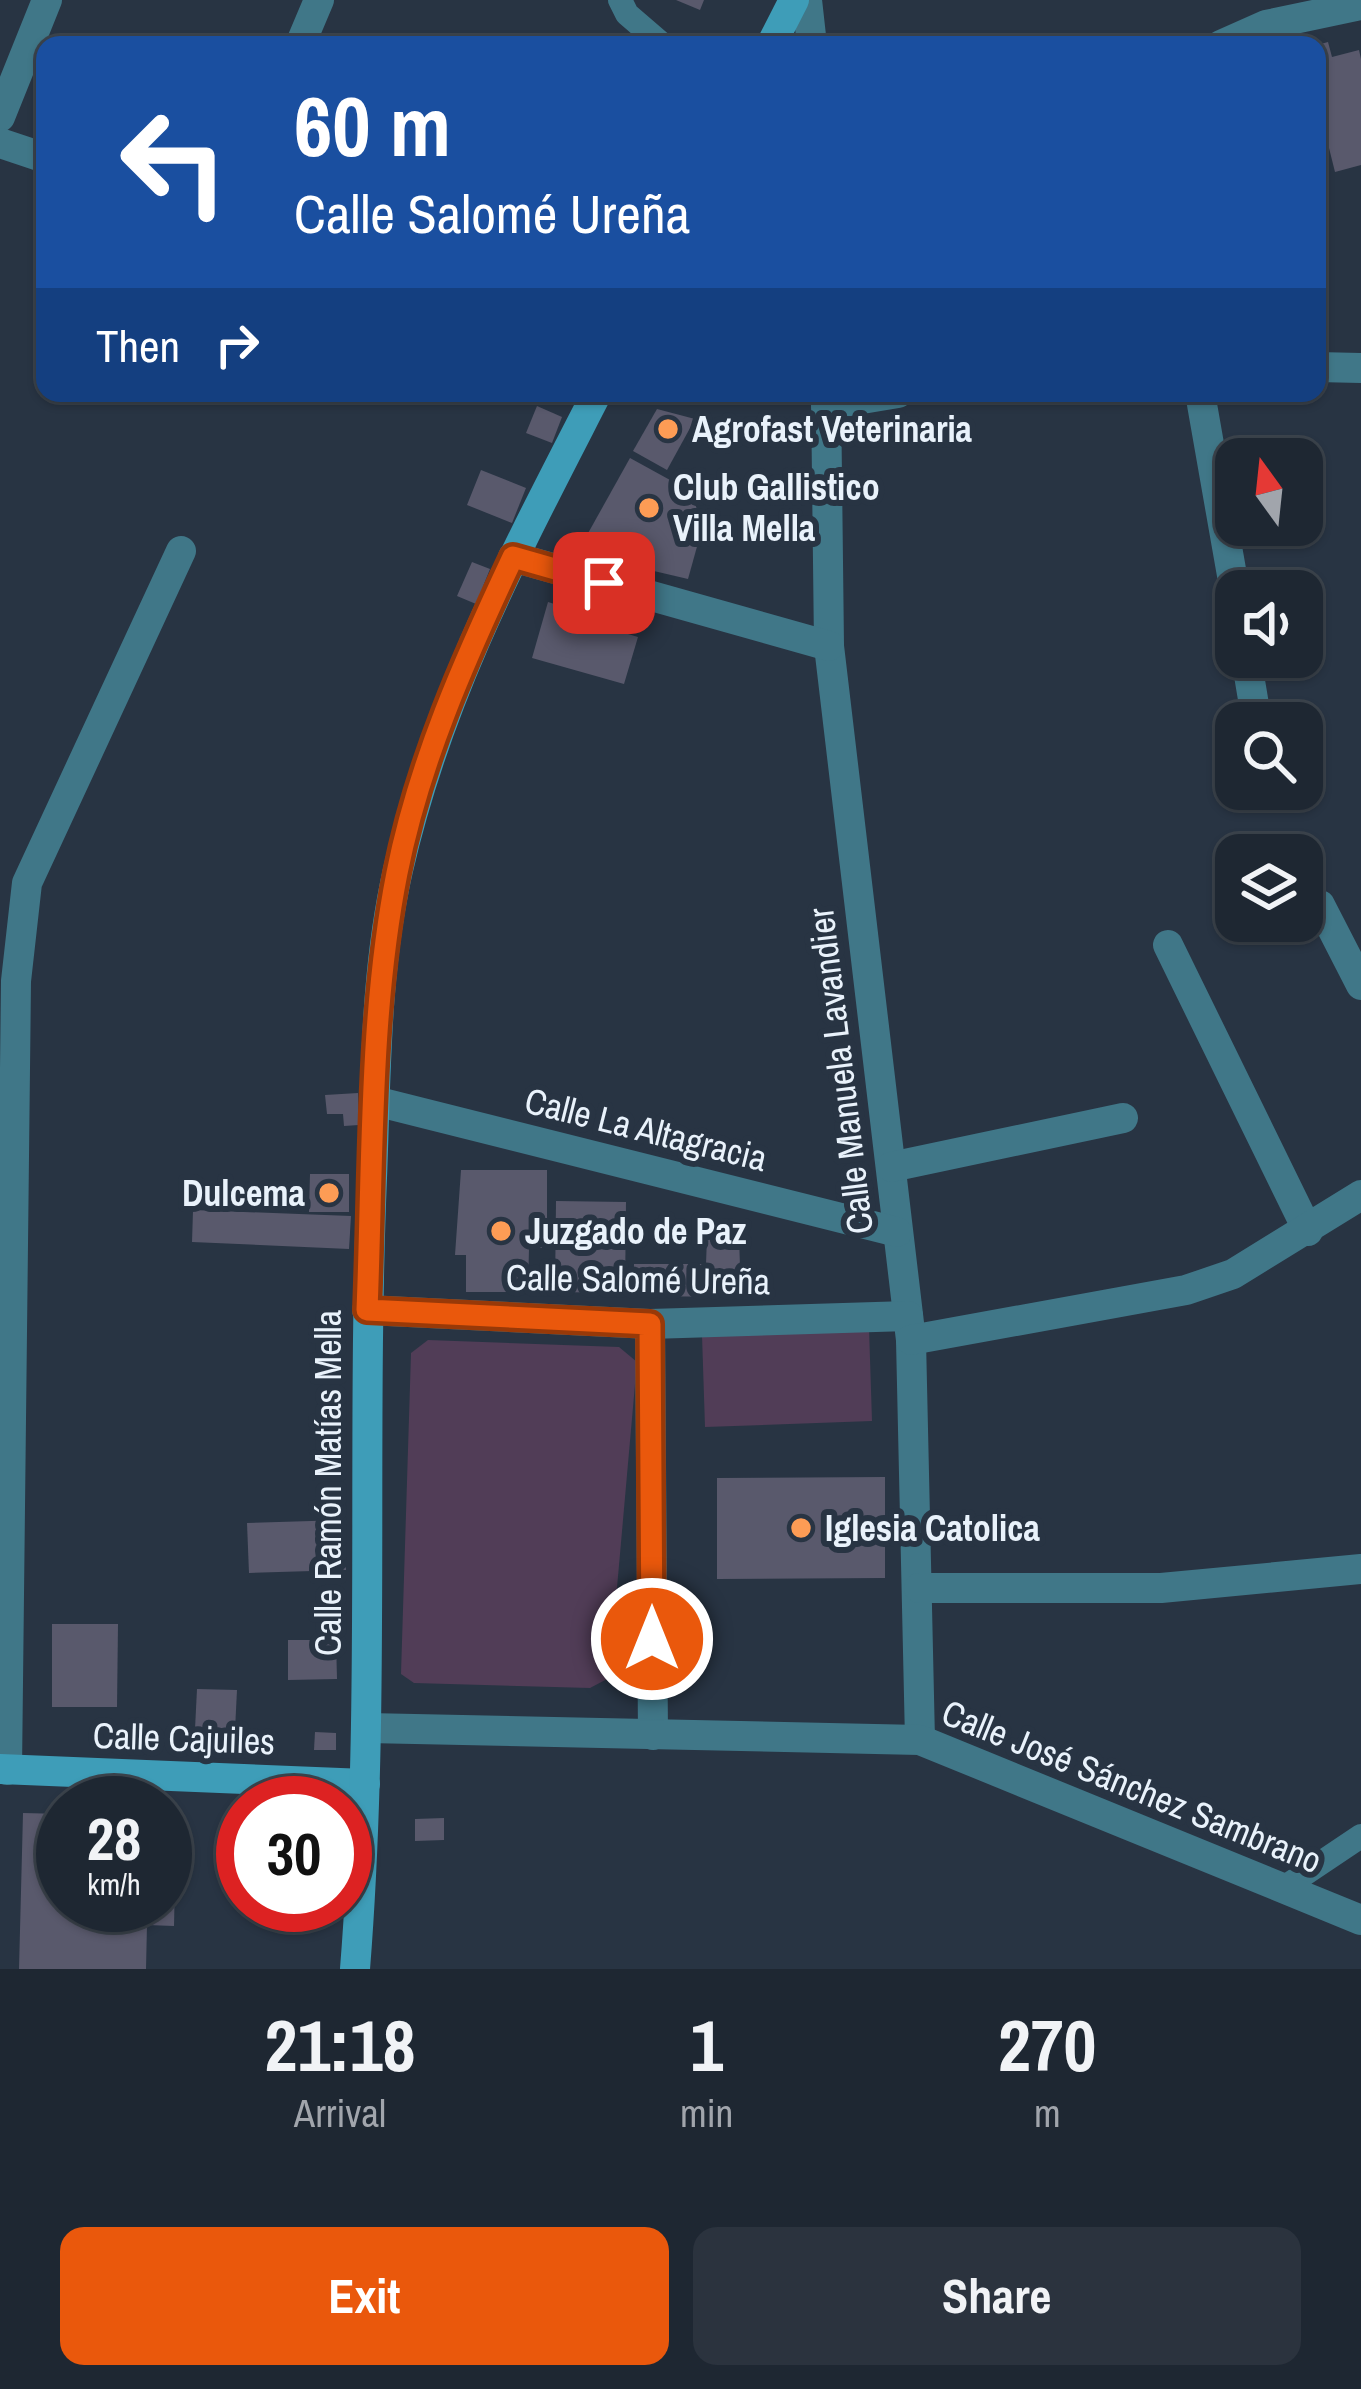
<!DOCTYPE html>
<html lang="en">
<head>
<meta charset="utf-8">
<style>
  :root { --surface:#1e2732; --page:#2b333e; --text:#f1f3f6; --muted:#a1a5ac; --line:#3c444d; --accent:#ea580c }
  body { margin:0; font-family:"Archivo Narrow",sans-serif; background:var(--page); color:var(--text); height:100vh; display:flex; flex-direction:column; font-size:45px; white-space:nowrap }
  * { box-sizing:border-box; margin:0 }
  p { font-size:39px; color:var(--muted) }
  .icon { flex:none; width:66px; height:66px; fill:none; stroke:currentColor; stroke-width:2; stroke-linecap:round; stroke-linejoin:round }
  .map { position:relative; height:1969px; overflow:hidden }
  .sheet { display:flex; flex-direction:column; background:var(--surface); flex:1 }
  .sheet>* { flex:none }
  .guide { position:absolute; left:36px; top:36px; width:1290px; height:366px; border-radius:24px; box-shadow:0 3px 9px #0004,0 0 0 3px var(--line); background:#1a4fa0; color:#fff; overflow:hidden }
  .needle { width:78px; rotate:345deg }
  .buttons { position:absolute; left:1215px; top:438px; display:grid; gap:24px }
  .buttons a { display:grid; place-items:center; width:108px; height:108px; border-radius:24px; background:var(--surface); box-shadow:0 3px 9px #0004,0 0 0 3px var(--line); font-size:60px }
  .speed { position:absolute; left:36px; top:1776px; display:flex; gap:24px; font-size:60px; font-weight:700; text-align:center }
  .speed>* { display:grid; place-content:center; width:156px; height:156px; border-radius:50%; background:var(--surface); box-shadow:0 3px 9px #0004,0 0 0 3px var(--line); line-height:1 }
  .speed small { font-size:30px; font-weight:400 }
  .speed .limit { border:18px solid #d22; background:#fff; color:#111 }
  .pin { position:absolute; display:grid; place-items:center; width:102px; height:102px; color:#fff; margin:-51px; border-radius:24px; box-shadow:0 6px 18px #0006 }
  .me { position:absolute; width:132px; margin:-66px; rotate:0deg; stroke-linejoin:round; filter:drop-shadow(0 0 9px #0008) }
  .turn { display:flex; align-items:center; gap:42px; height:252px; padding:0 60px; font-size:54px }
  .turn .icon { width:156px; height:156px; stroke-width:2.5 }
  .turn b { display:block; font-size:84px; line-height:102px }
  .then { display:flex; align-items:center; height:114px; padding:0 60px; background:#0003; gap:24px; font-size:45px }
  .eta { display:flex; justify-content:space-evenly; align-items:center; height:204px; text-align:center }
  .eta b { font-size:72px; font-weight:700; line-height:84px }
  .button { display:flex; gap:24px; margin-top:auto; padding:24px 60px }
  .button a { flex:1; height:138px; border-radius:24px; background:var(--accent); color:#fff; font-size:48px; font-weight:700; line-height:138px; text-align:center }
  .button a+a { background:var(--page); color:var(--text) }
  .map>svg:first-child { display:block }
  .green { fill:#513d57 }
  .building { fill:#59596c }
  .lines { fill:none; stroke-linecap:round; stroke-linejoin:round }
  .lane { stroke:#407788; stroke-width:24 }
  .street { stroke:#407788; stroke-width:30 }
  .secondary { stroke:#3e9db8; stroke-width:30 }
  .route-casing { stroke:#983908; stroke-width:30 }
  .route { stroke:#ea580c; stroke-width:21 }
  .poi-dot { fill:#fd9c55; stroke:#283443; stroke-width:4.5 }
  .labels { text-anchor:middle; stroke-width:12; stroke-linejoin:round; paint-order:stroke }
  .poi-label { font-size:36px; font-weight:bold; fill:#e9f2fb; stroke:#283443; text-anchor:start }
  .street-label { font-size:36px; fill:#e9f2fb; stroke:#283443 }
</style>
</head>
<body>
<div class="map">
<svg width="1361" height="1969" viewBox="0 0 1361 1969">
  <rect width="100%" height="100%" fill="#283443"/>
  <g class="green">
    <polygon points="869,1328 872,1421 705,1427 702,1335"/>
    <polygon points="428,1340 619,1347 637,1362 609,1678 590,1688 414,1683 401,1674 411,1353"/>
  </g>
  <g class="building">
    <polygon points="676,0 704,0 700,10"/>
    <polygon points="1328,42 1332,57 1359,50 1361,59 1361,165 1335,172 1326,136 1317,138 1317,45"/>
    <polygon points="537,406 562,417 552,443 526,433"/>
    <polygon points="657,409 695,419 667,470 633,451"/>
    <polygon points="630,458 690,491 703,525 688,579 577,553"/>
    <polygon points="481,470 526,488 512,523 467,505"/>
    <polygon points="472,562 490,569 476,604 457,596"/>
    <polygon points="548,602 590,615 588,622 638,637 624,684 532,658"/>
    <polygon points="358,1093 359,1125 344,1126 343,1114 327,1114 325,1095"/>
    <polygon points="461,1170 547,1170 547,1248 529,1248 528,1292 466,1292 466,1255 455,1255"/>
    <polygon points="310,1174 349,1174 349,1212 309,1212"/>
    <polygon points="556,1201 626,1202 625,1293 555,1292"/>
    <polygon points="193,1210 351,1216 349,1249 192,1242"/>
    <polygon points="739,1236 741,1297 633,1296 634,1264 706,1264 707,1237"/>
    <rect x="325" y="1415" width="16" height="17"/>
    <polygon points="885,1477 885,1578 717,1579 717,1478"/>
    <polygon points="344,1520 346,1570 249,1573 247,1523"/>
    <polygon points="52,1624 118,1624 117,1707 52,1707"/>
    <polygon points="288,1640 336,1640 337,1679 288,1680"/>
    <polygon points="197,1689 237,1690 234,1750 194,1749"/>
    <polygon points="315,1732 336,1733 336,1750 314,1750"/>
    <polygon points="23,1813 63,1814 63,1905 165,1905 165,1881 175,1881 174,1926 147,1925 146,1969 19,1969"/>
    <polygon points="444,1818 444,1840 415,1841 415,1819"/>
  </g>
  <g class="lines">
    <g class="lane">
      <polyline points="620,0 627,14 663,45"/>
      <polyline points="148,1803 149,1775"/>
      <polyline points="1285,1887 1361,1836"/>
    </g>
    <g class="street">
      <polyline points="807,0 812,45"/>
      <polyline points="300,45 319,0"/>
      <polyline points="1221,45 1266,25 1361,5"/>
      <polyline points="0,117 47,0"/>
      <polyline points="0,143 45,158"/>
      <polyline points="1317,367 1361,368"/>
      <polyline points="826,393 829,646 911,1340 920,1740"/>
      <polyline points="1200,393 1236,598"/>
      <polyline points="826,405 898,393"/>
      <polyline points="513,557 829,646"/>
      <polyline points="1246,657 1254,705"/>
      <polyline points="1320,905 1361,985"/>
      <polyline points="1168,945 1308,1231"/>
      <polyline points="375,1101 897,1232"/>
      <polyline points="891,1167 1123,1118"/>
      <polyline points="367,1310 650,1324 908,1316"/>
      <polyline points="650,1324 653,1735"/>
      <polyline points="911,1340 1186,1290 1233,1274 1361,1195"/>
      <polyline points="919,1588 1161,1588 1361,1569"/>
      <polyline points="367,1728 920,1740 1361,1920"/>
      <polyline points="7,1770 16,981 27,883 181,551"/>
    </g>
    <g class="secondary">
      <polyline points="771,45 794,0"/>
      <polyline points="0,1769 365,1784"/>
      <path d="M 355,1969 C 376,1706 361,1441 372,1178 C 376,1076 375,970 398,870 C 438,695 516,551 597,393"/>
    </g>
  </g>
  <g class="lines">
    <defs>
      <path id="route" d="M 604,583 L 513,557 C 465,659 419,762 397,873 C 369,1015 373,1165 367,1310 L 650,1324 L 652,1639"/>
    </defs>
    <use href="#route" class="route-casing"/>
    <use href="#route" class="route"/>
  </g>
  <g class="poi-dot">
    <circle cx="668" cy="429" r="12"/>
    <circle cx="649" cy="508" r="12"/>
    <circle cx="329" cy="1193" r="12"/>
    <circle cx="501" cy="1231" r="12"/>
    <circle cx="801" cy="1528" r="12"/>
  </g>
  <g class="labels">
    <g class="poi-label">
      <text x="692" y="442">Agrofast Veterinaria</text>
      <text x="673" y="500">Club Gallistico<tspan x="673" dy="41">Villa Mella</tspan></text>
      <text x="305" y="1206" text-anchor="end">Dulcema</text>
      <text x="525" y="1244">Juzgado de Paz</text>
      <text x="825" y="1541">Iglesia Catolica</text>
    </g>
    <g class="street-label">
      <text transform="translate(840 1071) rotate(-97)" y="13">Calle Manuela Lavandier</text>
      <text transform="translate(646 1129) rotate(14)" y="13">Calle La Altagracia</text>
      <text transform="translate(638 1279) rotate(1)" y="13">Calle Salomé Ureña</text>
      <text transform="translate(328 1483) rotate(-90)" y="13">Calle Ramón Matías Mella</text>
      <text transform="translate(184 1738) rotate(2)" y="13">Calle Cajuiles</text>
      <text transform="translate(1132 1786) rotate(22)" y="13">Calle José Sánchez Sambrano</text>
    </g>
  </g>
</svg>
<div class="buttons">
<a><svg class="needle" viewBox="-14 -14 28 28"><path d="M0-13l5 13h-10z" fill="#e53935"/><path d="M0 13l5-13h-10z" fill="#a1a5ac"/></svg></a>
<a><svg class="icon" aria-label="sound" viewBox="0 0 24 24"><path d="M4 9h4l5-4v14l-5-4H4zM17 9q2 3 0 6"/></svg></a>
<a><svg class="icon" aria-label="search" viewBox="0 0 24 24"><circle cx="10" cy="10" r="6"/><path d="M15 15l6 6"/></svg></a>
<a><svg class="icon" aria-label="layers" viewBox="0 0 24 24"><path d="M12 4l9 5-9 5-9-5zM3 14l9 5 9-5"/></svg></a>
</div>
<div class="speed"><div>28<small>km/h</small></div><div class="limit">30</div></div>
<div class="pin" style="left:604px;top:583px;background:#d93025"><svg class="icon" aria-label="arrive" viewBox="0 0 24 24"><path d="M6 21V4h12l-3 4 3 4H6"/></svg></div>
<svg class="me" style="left:652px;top:1639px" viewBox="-20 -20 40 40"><circle r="17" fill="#ea580c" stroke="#fff" stroke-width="3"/><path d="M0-11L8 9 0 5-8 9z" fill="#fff"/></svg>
<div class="guide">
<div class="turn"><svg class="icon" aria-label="left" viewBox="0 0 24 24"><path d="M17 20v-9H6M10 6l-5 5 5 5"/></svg><div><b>60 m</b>Calle Salomé Ureña</div></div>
<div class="then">Then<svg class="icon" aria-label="right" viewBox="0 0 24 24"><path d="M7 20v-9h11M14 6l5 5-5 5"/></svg></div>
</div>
</div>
<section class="sheet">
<div class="eta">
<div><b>21:18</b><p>Arrival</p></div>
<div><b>1</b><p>min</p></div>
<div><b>270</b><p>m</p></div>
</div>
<div class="button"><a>Exit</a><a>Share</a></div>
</section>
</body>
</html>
